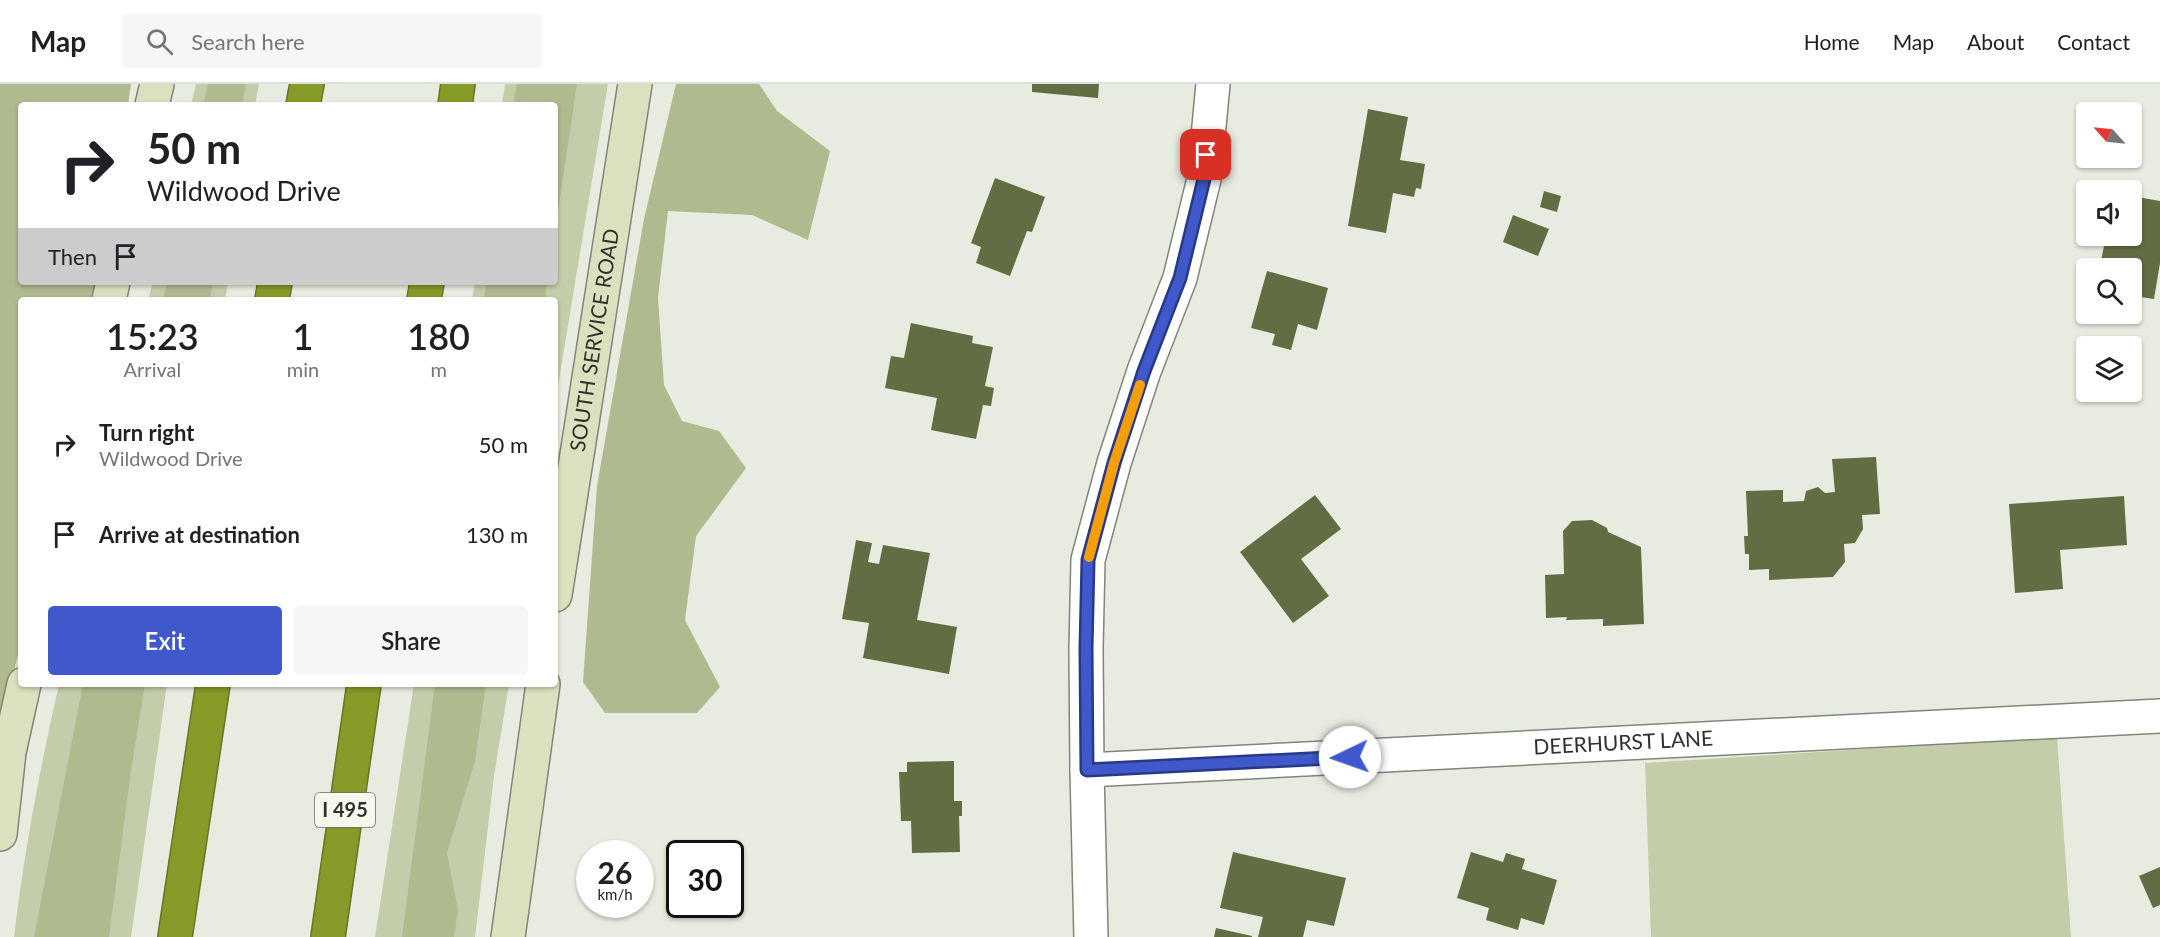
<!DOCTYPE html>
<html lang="en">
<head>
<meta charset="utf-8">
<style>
  :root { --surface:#fff; --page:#f6f6f6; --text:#202124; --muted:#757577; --line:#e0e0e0; --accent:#3f59cc }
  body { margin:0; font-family:Lato,sans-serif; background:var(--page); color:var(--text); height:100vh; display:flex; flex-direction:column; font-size:22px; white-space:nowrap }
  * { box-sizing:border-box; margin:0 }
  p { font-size:20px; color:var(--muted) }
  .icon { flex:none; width:33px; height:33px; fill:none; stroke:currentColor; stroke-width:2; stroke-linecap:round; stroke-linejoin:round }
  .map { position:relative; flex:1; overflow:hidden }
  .panel { position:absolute; left:18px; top:213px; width:540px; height:390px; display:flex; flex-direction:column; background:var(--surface); border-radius:6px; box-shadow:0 2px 4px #0004 }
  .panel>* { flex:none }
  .top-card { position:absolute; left:18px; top:18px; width:540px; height:183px; border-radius:6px; box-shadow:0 2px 4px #0004; background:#fff; color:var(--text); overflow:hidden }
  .needle { width:39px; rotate:297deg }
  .controls { position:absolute; left:2076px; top:18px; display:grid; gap:12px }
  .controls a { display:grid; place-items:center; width:66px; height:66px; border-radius:6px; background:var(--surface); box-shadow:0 2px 4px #0004; font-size:30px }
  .speed { position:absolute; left:576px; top:756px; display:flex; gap:12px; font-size:30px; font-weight:700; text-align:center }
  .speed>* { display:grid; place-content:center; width:78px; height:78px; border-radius:50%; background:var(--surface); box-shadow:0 2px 4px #0004; line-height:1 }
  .speed small { font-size:15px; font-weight:400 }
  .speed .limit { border:3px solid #111; border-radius:9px; background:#fff; color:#111 }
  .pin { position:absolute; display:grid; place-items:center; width:51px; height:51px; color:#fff; margin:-26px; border-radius:12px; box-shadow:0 3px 9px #0006 }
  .me { position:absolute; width:66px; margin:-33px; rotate:267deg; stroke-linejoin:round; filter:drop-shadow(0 0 4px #0008) }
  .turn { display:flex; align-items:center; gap:21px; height:126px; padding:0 30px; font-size:27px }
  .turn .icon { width:78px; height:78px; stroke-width:2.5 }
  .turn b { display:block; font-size:42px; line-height:51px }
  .then { display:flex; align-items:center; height:57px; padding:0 30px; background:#0003; gap:12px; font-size:22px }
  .eta { display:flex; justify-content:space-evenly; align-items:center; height:102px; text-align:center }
  .eta b { font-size:36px; font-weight:600; line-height:42px }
  .primary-button { display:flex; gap:12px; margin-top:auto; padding:12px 30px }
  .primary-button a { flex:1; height:69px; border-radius:6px; background:var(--accent); color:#fff; font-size:24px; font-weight:600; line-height:69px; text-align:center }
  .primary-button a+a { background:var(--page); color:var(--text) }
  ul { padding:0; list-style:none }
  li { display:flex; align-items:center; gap:18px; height:90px; padding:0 30px }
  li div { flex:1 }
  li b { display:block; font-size:22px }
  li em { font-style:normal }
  header { display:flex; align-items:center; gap:36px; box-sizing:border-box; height:84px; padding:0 30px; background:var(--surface); border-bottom:2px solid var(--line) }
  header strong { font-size:28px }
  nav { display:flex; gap:33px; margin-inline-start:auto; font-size:21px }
  .search { width:420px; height:54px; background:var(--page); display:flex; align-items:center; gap:15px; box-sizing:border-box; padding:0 21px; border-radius:6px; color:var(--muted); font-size:22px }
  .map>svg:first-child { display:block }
  .green { fill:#c4cdaa }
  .forest { fill:#b0ba8f }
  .building { fill:#636d44 }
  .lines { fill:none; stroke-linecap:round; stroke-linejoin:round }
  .minor-casing { stroke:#82857a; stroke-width:36 }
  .secondary-casing { stroke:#82857a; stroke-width:36 }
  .motorway-casing { stroke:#687529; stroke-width:36 }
  .minor { stroke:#fff; stroke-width:33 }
  .secondary { stroke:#dbe1be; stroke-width:33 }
  .motorway { stroke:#869a28; stroke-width:33 }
  .route-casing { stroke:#293a85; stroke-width:15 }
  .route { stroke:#3f59cc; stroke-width:10 }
  .slow { stroke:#f59e0b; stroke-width:10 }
  .labels { text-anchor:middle; stroke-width:6; stroke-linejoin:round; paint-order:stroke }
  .shield { fill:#f5f8ed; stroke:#6a6c66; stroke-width:1.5 }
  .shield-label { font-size:20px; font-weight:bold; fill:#2f302c }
  .street-label { font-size:21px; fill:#2f302c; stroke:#f5f8ed }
</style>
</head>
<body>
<header>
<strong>Map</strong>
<div class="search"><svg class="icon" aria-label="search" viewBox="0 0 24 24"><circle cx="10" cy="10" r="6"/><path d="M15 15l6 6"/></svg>Search here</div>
<nav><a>Home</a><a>Map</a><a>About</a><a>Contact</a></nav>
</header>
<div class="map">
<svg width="2160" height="853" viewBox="0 0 2160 853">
  <rect width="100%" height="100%" fill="#e8ebdf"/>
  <g class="green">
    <polygon points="196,0 259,0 255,21 191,21"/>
    <polygon points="505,0 608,0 555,320 555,216 472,216 475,198 555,198 555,21 502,21"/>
    <polygon points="153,198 228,198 225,216 148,216"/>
    <path d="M 59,600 L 167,600 L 131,853 L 14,853 C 24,768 40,684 59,600 Z"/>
    <polygon points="414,600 509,600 494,692 475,853 375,853"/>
    <polygon points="2057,653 2071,853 1651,853 1645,679"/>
  </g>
  <g class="forest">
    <polygon points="0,0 131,0 128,21 21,21 21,198 98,198 95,216 21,216 21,558 0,645"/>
    <polygon points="208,0 246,0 242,21 203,21"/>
    <polygon points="517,0 577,0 555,148 555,21 513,21"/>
    <polygon points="676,0 759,0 777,27 830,67 808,156 752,131 668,127 658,214 664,301 682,337 719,347 746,384 696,452 685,536 720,603 697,629 605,629 583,598 597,402 644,135"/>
    <polygon points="167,198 213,198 210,216 163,216"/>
    <polygon points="486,198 547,198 545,216 484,216"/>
    <polygon points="83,600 145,600 131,687 109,853 34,853"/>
    <polygon points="435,600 486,600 475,677 447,769 458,827 454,853 402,853"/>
  </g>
  <g class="building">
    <polygon points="1032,0 1099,0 1098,14 1032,8"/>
    <polygon points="1368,25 1408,33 1400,76 1425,80 1421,105 1416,104 1414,113 1393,109 1386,149 1348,142"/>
    <polygon points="995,94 1045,113 1032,148 1027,147 1010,192 976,179 981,163 971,159"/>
    <polygon points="1544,107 1561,112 1557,128 1540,123"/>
    <polygon points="2132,112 2160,117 2160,179 2154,215 2141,213 2138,223 2132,222 2132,184 2113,184 2114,179 2101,177 2106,152 2132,152"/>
    <polygon points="1513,131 1549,145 1538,172 1503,158"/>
    <polygon points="1267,187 1328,204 1317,246 1298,240 1291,266 1272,261 1275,250 1251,244"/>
    <polygon points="911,239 973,252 972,259 993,263 985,302 994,304 991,322 983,321 976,355 931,346 937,314 885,304 891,272 904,274"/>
    <polygon points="1876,373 1880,430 1862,431 1863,445 1855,459 1844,460 1845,478 1833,493 1769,496 1769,485 1749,486 1749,470 1745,470 1744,452 1748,452 1746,407 1783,406 1783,418 1804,417 1806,407 1818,403 1825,409 1835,408 1832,375"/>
    <polygon points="1315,411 1341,445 1301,475 1329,512 1293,539 1240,468"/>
    <polygon points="2124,412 2127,461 2060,466 2063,505 2015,509 2009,420"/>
    <polygon points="1592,436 1607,444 1608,448 1641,463 1644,540 1603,542 1603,535 1566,536 1567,533 1546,534 1545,491 1564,490 1563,447 1572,437"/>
    <polygon points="856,456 872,459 868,478 879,480 883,461 930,469 917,536 957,543 949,590 863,574 869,539 842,535"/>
    <polygon points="954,677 954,717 962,717 962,732 959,732 960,768 912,769 911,737 901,737 899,688 907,688 907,678"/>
    <polygon points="1233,768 1346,794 1334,842 1307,836 1303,853 1258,853 1263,833 1220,824"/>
    <polygon points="1471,768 1503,778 1506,769 1525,775 1522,785 1557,796 1544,841 1521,834 1518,846 1486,836 1489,824 1457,814"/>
    <polygon points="2160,783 2160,821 2153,824 2139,792"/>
    <polygon points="1216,844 1252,852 1252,853 1214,853"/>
  </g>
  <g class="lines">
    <defs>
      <g id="minor">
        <path id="s1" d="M 1087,686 L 2160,632"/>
        <polyline points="1091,853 1087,686 1086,564 1088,476 1114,379 1144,287 1180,194 1204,95 1213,0"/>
      </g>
      <g id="secondary">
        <polyline points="152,21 157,0"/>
        <polyline points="109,216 113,198"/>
        <path id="s2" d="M 555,511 L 635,0"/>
        <polyline points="0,750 9,668 24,600"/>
        <polyline points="508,853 543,600"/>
      </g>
      <g id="motorway">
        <polyline points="303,21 307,0"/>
        <polyline points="455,21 458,0"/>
        <polyline points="272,216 275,198"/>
        <polyline points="424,216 427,198"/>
        <polyline points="175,853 213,600"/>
        <polyline points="328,853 364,600"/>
      </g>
    </defs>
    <use href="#minor" class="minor-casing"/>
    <use href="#secondary" class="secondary-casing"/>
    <use href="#motorway" class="motorway-casing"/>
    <use href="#minor" class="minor"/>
    <use href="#secondary" class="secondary"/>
    <use href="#motorway" class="motorway"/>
  </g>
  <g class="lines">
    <defs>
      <polyline id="route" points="1206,71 1204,95 1180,194 1144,287 1114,379 1088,476 1086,564 1087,686 1350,673"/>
    </defs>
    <use href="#route" class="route-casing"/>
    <use href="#route" class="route"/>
    <polyline class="slow" points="1089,473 1114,379 1140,301"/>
  </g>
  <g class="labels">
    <rect class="shield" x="315" y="709" width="60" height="34" rx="4.5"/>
    <g class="shield-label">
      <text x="345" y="733">I 495</text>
    </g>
    <g class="street-label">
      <text dy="7" stroke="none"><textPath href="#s2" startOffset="258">SOUTH SERVICE ROAD</textPath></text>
      <text dy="7" stroke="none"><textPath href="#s1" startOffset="537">DEERHURST LANE</textPath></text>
    </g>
  </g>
</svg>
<div class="controls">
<a><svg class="needle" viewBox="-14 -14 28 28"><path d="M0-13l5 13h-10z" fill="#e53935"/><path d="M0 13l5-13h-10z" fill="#757577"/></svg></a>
<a><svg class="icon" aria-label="sound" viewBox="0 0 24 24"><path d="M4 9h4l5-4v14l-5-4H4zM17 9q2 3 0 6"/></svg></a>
<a><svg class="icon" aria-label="search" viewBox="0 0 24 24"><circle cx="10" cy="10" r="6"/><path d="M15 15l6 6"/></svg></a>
<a><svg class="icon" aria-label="layers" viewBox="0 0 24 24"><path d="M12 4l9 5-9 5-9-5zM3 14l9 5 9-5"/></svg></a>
</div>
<div class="speed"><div>26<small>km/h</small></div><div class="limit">30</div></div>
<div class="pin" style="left:1206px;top:71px;background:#d93025"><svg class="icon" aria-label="arrive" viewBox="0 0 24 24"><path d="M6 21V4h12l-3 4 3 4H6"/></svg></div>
<svg class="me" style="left:1350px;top:673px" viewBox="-20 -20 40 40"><circle r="19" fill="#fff"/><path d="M0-13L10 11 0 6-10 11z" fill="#3f59cc"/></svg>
<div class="top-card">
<div class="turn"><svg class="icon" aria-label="right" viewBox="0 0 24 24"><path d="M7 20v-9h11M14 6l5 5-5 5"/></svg><div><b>50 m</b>Wildwood Drive</div></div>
<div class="then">Then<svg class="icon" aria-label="arrive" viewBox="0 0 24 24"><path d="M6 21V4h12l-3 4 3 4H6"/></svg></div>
</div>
<section class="panel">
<div class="eta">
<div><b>15:23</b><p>Arrival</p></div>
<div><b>1</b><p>min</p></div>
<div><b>180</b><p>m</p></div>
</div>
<ul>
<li><svg class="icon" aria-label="right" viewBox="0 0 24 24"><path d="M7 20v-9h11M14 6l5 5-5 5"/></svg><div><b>Turn right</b><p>Wildwood Drive</p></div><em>50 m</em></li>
<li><svg class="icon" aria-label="arrive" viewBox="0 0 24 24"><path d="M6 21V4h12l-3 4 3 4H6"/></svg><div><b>Arrive at destination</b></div><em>130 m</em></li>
</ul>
<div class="primary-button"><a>Exit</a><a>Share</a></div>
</section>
</div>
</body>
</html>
